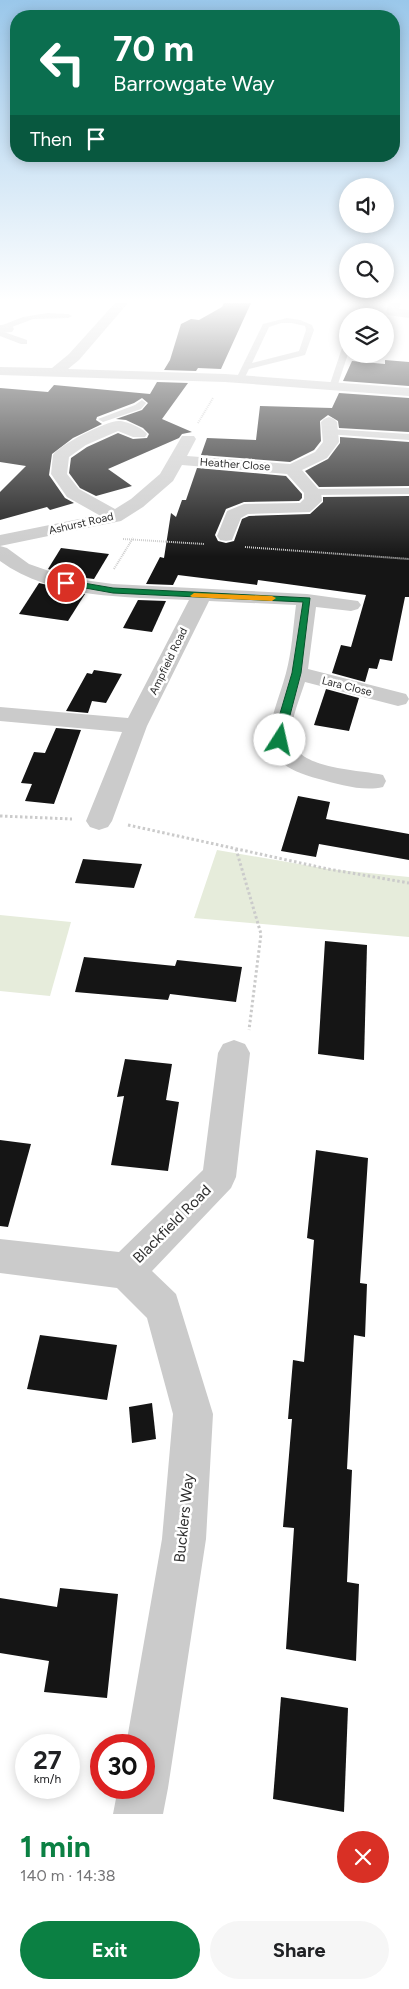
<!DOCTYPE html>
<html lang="en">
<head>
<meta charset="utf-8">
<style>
  :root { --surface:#fff; --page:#f6f6f6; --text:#202124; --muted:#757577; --accent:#0b8043 }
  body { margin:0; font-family:Figtree,sans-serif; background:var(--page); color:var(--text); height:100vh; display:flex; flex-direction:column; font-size:19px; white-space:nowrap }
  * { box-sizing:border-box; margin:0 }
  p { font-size:16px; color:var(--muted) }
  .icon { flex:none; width:28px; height:28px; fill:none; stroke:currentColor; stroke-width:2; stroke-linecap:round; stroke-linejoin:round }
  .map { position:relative; height:1814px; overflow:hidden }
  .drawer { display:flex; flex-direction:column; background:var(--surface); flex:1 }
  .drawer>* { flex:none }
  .banner { position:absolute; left:10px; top:10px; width:390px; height:152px; border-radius:20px; box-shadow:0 2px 12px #0003; background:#0b6e4f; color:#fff; overflow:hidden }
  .controls { position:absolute; left:339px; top:178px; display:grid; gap:10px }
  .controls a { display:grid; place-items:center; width:55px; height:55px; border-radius:50%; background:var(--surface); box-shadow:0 2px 12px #0003; font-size:25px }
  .speed { position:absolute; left:15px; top:1734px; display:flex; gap:10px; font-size:25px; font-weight:700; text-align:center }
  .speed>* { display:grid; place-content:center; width:65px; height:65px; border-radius:50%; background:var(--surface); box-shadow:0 2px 12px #0003; line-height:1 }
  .speed small { font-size:12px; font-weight:400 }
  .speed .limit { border:8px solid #d22; background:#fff; color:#111 }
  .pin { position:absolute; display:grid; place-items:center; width:42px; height:42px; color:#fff; margin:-21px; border:2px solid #fff; border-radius:50%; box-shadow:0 1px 5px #0007 }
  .me { position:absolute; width:55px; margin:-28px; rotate:10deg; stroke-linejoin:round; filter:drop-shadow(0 0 4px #0008) }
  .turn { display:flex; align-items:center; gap:18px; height:105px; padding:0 20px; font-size:22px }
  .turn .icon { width:65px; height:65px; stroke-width:2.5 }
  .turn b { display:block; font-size:35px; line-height:42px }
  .then { display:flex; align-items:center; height:48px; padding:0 20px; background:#0003; gap:10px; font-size:19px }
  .round { display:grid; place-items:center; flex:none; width:52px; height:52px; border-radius:26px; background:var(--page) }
  .overview { display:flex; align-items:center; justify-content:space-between; height:85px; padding:0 20px }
  h1 { font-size:30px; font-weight:700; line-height:38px; color:var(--accent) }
  .primary-button { display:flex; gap:10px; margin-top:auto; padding:10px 20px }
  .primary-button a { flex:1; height:58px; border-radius:30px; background:var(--accent); color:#fff; font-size:20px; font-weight:700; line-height:58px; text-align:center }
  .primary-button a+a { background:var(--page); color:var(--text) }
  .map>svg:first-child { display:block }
  .green { fill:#e6ecdb }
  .building { fill:#151515 }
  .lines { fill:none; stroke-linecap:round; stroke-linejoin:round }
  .path-far1 { stroke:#cbcbcb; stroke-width:2; stroke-dasharray:1 1; stroke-linecap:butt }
  .path { stroke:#cbcbcb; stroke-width:3; stroke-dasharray:2.5 2.5; stroke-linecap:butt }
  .service { fill:#cbcbcb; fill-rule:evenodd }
  .minor { fill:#cbcbcb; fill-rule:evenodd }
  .route { fill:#0b8043; stroke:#07532c }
  .slow { fill:#f59e0b }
  .labels { text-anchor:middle; stroke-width:5; stroke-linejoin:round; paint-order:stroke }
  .far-street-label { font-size:11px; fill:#2e2e2e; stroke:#fff }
  .near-street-label { font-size:15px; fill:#2e2e2e; stroke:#fff }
</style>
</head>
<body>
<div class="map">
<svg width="409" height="1814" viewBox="0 0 409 1814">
  <rect width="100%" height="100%" fill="#fff"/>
  <g class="green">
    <polygon points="217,850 328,869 409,877 409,937 194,918"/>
    <polygon points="0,915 71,922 50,996 0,991"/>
  </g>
  <g class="building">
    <polygon points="224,303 251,303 221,369 198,368 196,371 164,370 170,360 181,324 191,319 199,320 222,307"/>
    <polygon points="385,360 409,362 409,386 343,381 352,361 385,364"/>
    <polygon points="157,382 188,383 162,419 192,432 182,434 179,438 108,469 132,486 96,496 80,488 69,473 71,458 87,447 118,433 133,439 147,438 149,434 143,428 126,420 116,419 142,410 148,403 142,398 134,403 97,417 96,420 102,424 73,438 52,454 49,475 65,498 74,503 50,510 47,507 0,520 0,492 26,466 0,462 0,388 48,392 54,385 150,394"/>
    <polygon points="339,393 409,398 409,432 339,428 338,421 328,415 320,421 321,441 314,450 290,462 201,455 207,438 256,440 260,406 332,408"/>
    <polygon points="340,437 409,442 409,486 319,487 305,471 328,459 340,443"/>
    <polygon points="197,468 286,476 302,494 302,498 299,501 244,502 226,509 215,535 218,541 226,543 234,541 242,519 249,516 310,514 323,502 323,497 409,496 409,597 405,597 392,661 380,659 377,669 369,668 365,682 332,673 341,645 351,647 366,595 258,580 257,585 178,575 173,585 146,584 160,557 164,558 171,513 176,517 182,500 186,500"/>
    <polygon points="61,548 109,554 94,579 69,576 48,569"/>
    <polygon points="39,583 85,594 68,621 19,614"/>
    <polygon points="138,600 166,601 152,632 123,628"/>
    <polygon points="94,670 122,674 106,703 92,701 88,713 66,711 87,673 92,674"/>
    <polygon points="326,689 359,698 349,731 314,725"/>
    <polygon points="56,728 81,730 54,804 25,801 32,784 21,783 34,752 45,753"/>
    <polygon points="298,796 330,802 326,819 409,834 409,860 319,844 316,857 281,851"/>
    <polygon points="83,859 142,864 134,888 75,883"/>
    <polygon points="325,941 367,945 364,1060 318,1054"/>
    <polygon points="84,957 175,966 177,960 242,967 236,1002 170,994 168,1000 75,992"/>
    <polygon points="125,1059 172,1064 166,1100 179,1102 168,1171 111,1165 124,1096 117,1097"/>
    <polygon points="0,1140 31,1144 8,1227 0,1226"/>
    <polygon points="316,1150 368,1158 360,1283 367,1284 365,1337 354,1335 347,1469 352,1470 347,1582 359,1584 356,1661 286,1649 294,1528 283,1527 292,1419 288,1419 293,1360 304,1362 314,1240 307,1238"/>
    <polygon points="40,1335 117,1345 107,1400 27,1389"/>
    <polygon points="152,1403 156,1439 132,1443 129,1407"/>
    <polygon points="60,1588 118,1594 107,1698 44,1692 49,1661 0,1653 0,1598 57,1607"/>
    <polygon points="281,1697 348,1708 344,1812 273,1799"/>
  </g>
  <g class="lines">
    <g class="path-far1">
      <polyline points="198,423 213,398"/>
      <polyline points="123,539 204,544"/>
      <polyline points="245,547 409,559"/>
      <polyline points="114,569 133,538"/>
    </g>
    <g class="path">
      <polyline points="0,816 72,819"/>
      <polyline points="128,825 328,869 409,883"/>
      <polyline points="236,849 261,934 249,1030"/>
    </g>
    <g class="service">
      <polygon points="48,313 68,314 72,316 68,318 33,319 1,331 27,340 27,344 21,344 0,336 0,326 23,317"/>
      <path d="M 287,318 L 300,320 L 312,325 L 314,330 L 305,355 L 249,369 L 243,381 L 237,381 L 236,379 L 263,324 ZM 281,323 L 292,323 L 305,326 L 306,330 L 299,351 L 252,363 L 269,327 Z"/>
      <polygon points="343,345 348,345 348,354 337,387 330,389 329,387"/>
      <polygon points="142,400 146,403 141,409 103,422 98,419 135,405"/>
      <polygon points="330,429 409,434 409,440 327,434 325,432"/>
      <polygon points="409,488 409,494 312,495 307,492 312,489"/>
    </g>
    <g class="minor">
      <polygon points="115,303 128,303 79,360 68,369 225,374 409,388 409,396 225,382 0,375 0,367 52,368 69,354"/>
      <polygon points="389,303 401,303 399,309 409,310 409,318 388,315 386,312"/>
      <polygon points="0,325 12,326 14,329 12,332 0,333"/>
      <path d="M 329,417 L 334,419 L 337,422 L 339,442 L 327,458 L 302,470 L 321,492 L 322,501 L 310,512 L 248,514 L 241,518 L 232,540 L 226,541 L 220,540 L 217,536 L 227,511 L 244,504 L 300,503 L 304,499 L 304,493 L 287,474 L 182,465 L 173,481 L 143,507 L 121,521 L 0,546 L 7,548 L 29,564 L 69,578 L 113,584 L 307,594 L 358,601 L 361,605 L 358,609 L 351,611 L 316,607 L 308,669 L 406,694 L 409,699 L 406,704 L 398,706 L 305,682 C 300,698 292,716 291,734 C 291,770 358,769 383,775 L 386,781 L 383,787 C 363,792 338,784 319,779 C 245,760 272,725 286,673 C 292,651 293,628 296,605 L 209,601 L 147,726 L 112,821 L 108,827 L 99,830 L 90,827 L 86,821 L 122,732 L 0,721 L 0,707 L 128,718 L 189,600 C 127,597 52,599 0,561 L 0,535 L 99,515 L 67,497 L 51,474 L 53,455 C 59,445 108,420 119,421 C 126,421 143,428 147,434 L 145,437 L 133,437 L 118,431 L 86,445 L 69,457 L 67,474 L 79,489 L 115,509 L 131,499 L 160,474 L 182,436 L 194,436 L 196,439 L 187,456 L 290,464 L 315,452 L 323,442 L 321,422 L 324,419 Z"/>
      <polygon points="234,1040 245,1044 250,1053 236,1177 231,1188 152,1271 176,1294 213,1414 206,1539 168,1788 163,1814 113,1814 118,1788 144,1788 144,1745 126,1745 162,1539 173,1414 147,1318 117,1288 0,1273 0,1239 119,1252 203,1170 218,1053 223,1044"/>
    </g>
  </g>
  <linearGradient id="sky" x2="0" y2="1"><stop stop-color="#9ac7ea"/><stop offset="0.54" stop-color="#fff"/><stop offset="1" stop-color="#fff" stop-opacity="0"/></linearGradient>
  <rect width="409" height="557" fill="url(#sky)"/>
  <polygon class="route" points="66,580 113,588 310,598 301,673 283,742 280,743 275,740 276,727 292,673 303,602 113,593 63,584 62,583"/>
  <polygon class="slow" points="194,593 272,596 276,598 272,601 192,597 190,596"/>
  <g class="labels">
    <g class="far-street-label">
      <text transform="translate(235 464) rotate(4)" y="4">Heather Close</text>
      <text transform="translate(81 523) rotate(-13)" y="4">Ashurst Road</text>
      <text transform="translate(168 661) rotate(-64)" y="4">Ampfield Road</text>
      <text transform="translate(347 686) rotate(14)" y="4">Lara Close</text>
    </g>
    <g class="near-street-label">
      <text transform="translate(172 1224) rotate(-45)" y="5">Blackfield Road</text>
      <text transform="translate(184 1518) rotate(-84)" y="5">Bucklers Way</text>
    </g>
  </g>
</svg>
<div class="controls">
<a><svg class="icon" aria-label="sound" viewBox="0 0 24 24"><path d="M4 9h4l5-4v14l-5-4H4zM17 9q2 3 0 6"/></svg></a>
<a><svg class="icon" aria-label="search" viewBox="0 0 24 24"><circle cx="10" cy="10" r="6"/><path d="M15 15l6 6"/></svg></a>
<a><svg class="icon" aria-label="layers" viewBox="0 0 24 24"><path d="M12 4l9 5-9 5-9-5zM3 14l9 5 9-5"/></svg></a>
</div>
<div class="speed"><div>27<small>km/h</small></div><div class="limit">30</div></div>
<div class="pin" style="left:66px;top:583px;background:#d93025"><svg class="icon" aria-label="arrive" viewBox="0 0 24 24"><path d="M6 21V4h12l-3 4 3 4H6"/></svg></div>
<svg class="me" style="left:280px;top:740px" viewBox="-20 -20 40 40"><circle r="19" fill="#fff"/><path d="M0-13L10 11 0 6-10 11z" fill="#0b8043"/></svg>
<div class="banner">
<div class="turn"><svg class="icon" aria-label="left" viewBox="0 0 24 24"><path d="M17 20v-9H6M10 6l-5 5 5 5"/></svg><div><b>70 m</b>Barrowgate Way</div></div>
<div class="then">Then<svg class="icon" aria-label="arrive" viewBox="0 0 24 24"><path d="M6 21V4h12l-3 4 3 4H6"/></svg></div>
</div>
</div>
<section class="drawer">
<div class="overview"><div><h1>1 min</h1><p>140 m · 14:38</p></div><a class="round" style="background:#d93025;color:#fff"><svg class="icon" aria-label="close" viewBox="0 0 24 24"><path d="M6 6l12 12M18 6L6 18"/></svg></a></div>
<div class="primary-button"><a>Exit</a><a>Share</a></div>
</section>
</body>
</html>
